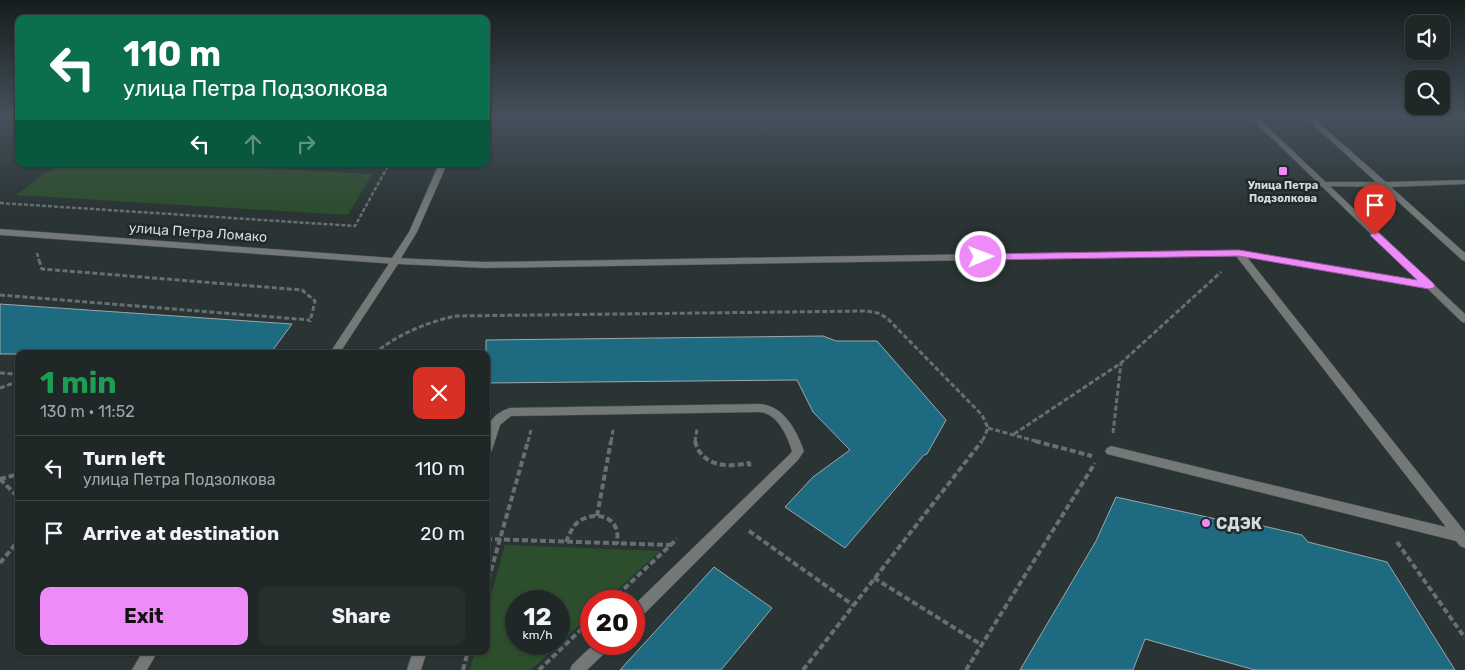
<!DOCTYPE html>
<html lang="en">
<head>
<meta charset="utf-8">
<style>
  :root { --surface:#202727; --page:#282f2f; --text:#f1f3f6; --muted:#a2a5a7; --line:#3d4444; --accent:#ee8bf8 }
  body { margin:0; font-family:Rubik,sans-serif; background:var(--page); color:var(--text); height:100vh; display:flex; flex-direction:column; font-size:19px; white-space:nowrap }
  * { box-sizing:border-box; margin:0 }
  p { font-size:16px; color:var(--muted) }
  .icon { flex:none; width:28px; height:28px; fill:none; stroke:currentColor; stroke-width:2; stroke-linecap:round; stroke-linejoin:round }
  .map { position:relative; flex:1; overflow:hidden }
  .side { position:absolute; left:15px; top:350px; width:475px; height:305px; display:flex; flex-direction:column; background:var(--surface); border-radius:10px; box-shadow:0 1px 4px #0004,0 0 0 1px var(--line) }
  .side>* { flex:none }
  .guide { position:absolute; left:15px; top:15px; width:475px; height:152px; border-radius:10px; box-shadow:0 1px 4px #0004,0 0 0 1px var(--line); background:#0b6e4f; color:#fff; overflow:hidden }
  .tools { position:absolute; left:1405px; top:15px; display:grid; gap:10px }
  .tools a { display:grid; place-items:center; width:45px; height:45px; border-radius:10px; background:var(--surface); box-shadow:0 1px 4px #0004,0 0 0 1px var(--line); font-size:25px }
  .speed { position:absolute; left:505px; top:590px; display:flex; gap:10px; font-size:25px; font-weight:700; text-align:center }
  .speed>* { display:grid; place-content:center; width:65px; height:65px; border-radius:50%; background:var(--surface); box-shadow:0 1px 4px #0004,0 0 0 1px var(--line); line-height:1 }
  .speed small { font-size:12px; font-weight:400 }
  .speed .limit { border:8px solid #d22; background:#fff; color:#111 }
  .pin { position:absolute; display:grid; place-items:center; width:42px; height:42px; color:#fff; margin:-51px -21px; border-radius:50% 50% 50% 0; rotate:-45deg; box-shadow:0 0 5px #0007 }
  .pin .icon { rotate:45deg }
  .me { position:absolute; width:55px; margin:-28px; rotate:89deg; stroke-linejoin:round; filter:drop-shadow(0 0 4px #0008) }
  .turn { display:flex; align-items:center; gap:18px; height:105px; padding:0 25px; font-size:22px }
  .turn .icon { width:65px; height:65px; stroke-width:2.5 }
  .turn b { display:block; font-size:35px; line-height:42px }
  .lanes { display:flex; align-items:center; height:48px; padding:0 25px; background:#0003; justify-content:center; gap:25px; direction:ltr }
  .lanes .off { opacity:.35 }
  .round { display:grid; place-items:center; flex:none; width:52px; height:52px; border-radius:10px; background:var(--page) }
  .headline { display:flex; align-items:center; justify-content:space-between; height:85px; padding:0 25px }
  h1 { font-size:30px; font-weight:700; line-height:38px; color:#1e9e55 }
  .cta { display:flex; gap:10px; margin-top:auto; padding:10px 25px }
  .cta a { flex:1; height:58px; border-radius:10px; background:var(--accent); color:#111; font-size:20px; font-weight:700; line-height:58px; text-align:center }
  .cta a+a { background:var(--page); color:var(--text) }
  ul { padding:0; list-style:none }
  li { display:flex; align-items:center; gap:15px; height:65px; padding:0 25px; border-top:1px solid var(--line) }
  li div { flex:1 }
  li b { display:block; font-size:19px }
  li em { font-style:normal }
  .map>svg:first-child { display:block }
  .green { fill:#2c4e2c; fill-rule:evenodd }
  .building { fill:#1e6b81; stroke:#9da7ab }
  .lines { fill:none; stroke-linecap:round; stroke-linejoin:round }
  .service-casing { stroke:#495252; stroke-width:1 }
  .minor-casing { stroke:#495252; stroke-width:1 }
  .path-far2 { stroke:#677070; stroke-width:2.5; stroke-dasharray:4 2; stroke-linecap:butt }
  .path-far1 { stroke:#677070; stroke-width:3; stroke-dasharray:5 2.5; stroke-linecap:butt }
  .path { stroke:#677070; stroke-width:4; stroke-dasharray:6 3; stroke-linecap:butt }
  .service { fill:#747876; fill-rule:evenodd }
  .minor { fill:#747876; fill-rule:evenodd }
  .route { fill:#ee8bf8; stroke:#9b5aa1 }
  .poi-dot { fill:#ee8bf8; stroke:#212a2a; stroke-width:2 }
  .labels { text-anchor:middle; stroke-width:5; stroke-linejoin:round; paint-order:stroke }
  .far-poi-label { font-size:11px; font-weight:bold; fill:#d5dbdb; stroke:#212a2a }
  .street-label { font-size:14px; fill:#d5dbdb; stroke:#212a2a }
  .near-poi-label { font-size:16px; font-weight:bold; fill:#d5dbdb; stroke:#212a2a; text-anchor:start }
</style>
</head>
<body>
<div class="map">
<svg width="1465" height="670" viewBox="0 0 1465 670">
  <rect width="100%" height="100%" fill="#2a3434"/>
  <g class="green">
    <polygon points="67,164 189,164 372,174 348,215 16,195 45,173"/>
    <path d="M 505,545 L 660,551 L 605,601 L 591,601 L 591,614 L 531,670 L 470,670 L 475,651 L 486,651 L 486,613 ZM 516,601 L 559,601 L 559,644 L 516,644 Z"/>
  </g>
  <g class="building">
    <polygon points="0,304 292,324 270,354 0,354"/>
    <polygon points="823,336 836,341 877,341 946,420 927,454 924,455 845,548 785,507 813,477 850,450 813,412 797,380 486,383 486,340"/>
    <polygon points="1116,497 1216,519 1220,516 1302,535 1308,542 1387,562 1455,670 1255,670 1145,639 1133,670 1020,670 1096,541"/>
    <polygon points="714,567 772,608 721,670 620,670"/>
  </g>
  <g class="lines">
    <defs>
      <g id="service">
        <polygon points="1305,117 1312,117 1386,182 1465,180 1465,184 1391,187 1465,253 1465,261 1462,260 1382,187 1318,186 1317,184 1321,182 1376,182"/>
        <polygon points="1239,250 1432,284 1434,286 1429,289 1247,257 1465,532 1465,548 1460,546 1456,541 1107,454 1105,451 1107,448 1111,446 1446,527 1236,256 485,268 398,264 339,354 329,354 392,259 395,258 485,262"/>
        <path d="M 759,404 C 784,405 796,430 804,451 L 798,460 L 639,619 L 634,620 L 634,605 L 790,454 L 792,451 C 787,435 777,413 759,412 L 511,416 L 500,425 L 492,450 L 490,453 L 486,454 C 486,432 485,416 510,408 Z"/>
        <polygon points="594,644 611,644 609,649 587,670 570,670 572,665"/>
        <polygon points="143,651 158,651 147,670 132,670"/>
        <polygon points="413,651 427,651 421,670 407,670"/>
      </g>
      <g id="minor">
        <polygon points="1250,117 1257,117 1465,314 1465,323 1462,322"/>
        <polygon points="439,164 447,164 417,232 398,263 395,264 0,235 0,229 392,258 409,232"/>
      </g>
    </defs>
    <use href="#service" class="service-casing"/>
    <use href="#minor" class="minor-casing"/>
    <g class="path-far2">
      <polyline points="0,203 355,226 389,164"/>
      <polyline points="37,253 39,261"/>
    </g>
    <g class="path-far1">
      <polyline points="39,260 42,269 302,290 315,301 310,322"/>
      <polyline points="0,295 310,320"/>
      <path d="M 374,354 C 396,335 427,322 456,316 L 865,311 L 878,313 L 887,318 L 982,415 L 988,428 L 982,442"/>
      <polyline points="0,373 19,374"/>
      <polyline points="0,388 19,381"/>
      <polyline points="988,428 1039,442"/>
      <polyline points="1113,433 1121,363"/>
      <polyline points="1014,434 1121,363 1221,272"/>
      <polyline points="528,442 531,430"/>
      <polyline points="611,442 613,430"/>
      <polyline points="695,442 697,429"/>
    </g>
    <g class="path">
      <path d="M 695,441 C 701,466 727,468 749,463 L 750,469"/>
      <polyline points="1035,441 1092,456"/>
      <polyline points="0,479 19,498"/>
      <polyline points="0,479 19,474"/>
      <polyline points="597,516 611,441"/>
      <polyline points="749,531 853,605"/>
      <polyline points="486,539 671,545"/>
      <path d="M 566,542 C 569,535 572,527 578,522 C 591,512 614,514 617,532 C 618,536 617,540 617,544"/>
      <polyline points="1397,542 1465,638"/>
      <polyline points="0,563 19,540"/>
      <polyline points="874,578 982,645"/>
      <polyline points="486,588 528,441"/>
      <polyline points="611,601 677,539"/>
      <polyline points="463,670 468,651"/>
      <polyline points="539,670 591,620"/>
      <polyline points="803,670 982,441"/>
      <polyline points="966,670 1095,463"/>
    </g>
    <use href="#service" class="service"/>
    <use href="#minor" class="minor"/>
  </g>
  <linearGradient id="sky" x2="0" y2="1"><stop stop-color="#171d1d"/><stop offset="0.55" stop-color="#44505c"/><stop offset="1" stop-color="#44505c" stop-opacity="0"/></linearGradient>
  <rect width="1465" height="211" fill="url(#sky)"/>
  <polygon class="route" points="1375,232 1379,233 1433,283 1435,286 1433,288 1429,289 1239,256 981,260 976,257 981,254 1239,250 1417,280 1372,237 1370,235"/>
  <g class="poi-dot">
    <rect x="1278" y="166" width="10" height="10" rx="2.5"/>
    <circle cx="1206" cy="523" r="5"/>
  </g>
  <g class="labels">
    <g class="far-poi-label">
      <text x="1283" y="189">Улица Петра<tspan x="1283" dy="13">Подзолкова</tspan></text>
    </g>
    <g class="street-label">
      <text transform="translate(198 232) rotate(4)" y="5">улица Петра Ломако</text>
    </g>
    <g class="near-poi-label">
      <text x="1216" y="529">СДЭК</text>
    </g>
  </g>
</svg>
<div class="tools">
<a><svg class="icon" aria-label="sound" viewBox="0 0 24 24"><path d="M4 9h4l5-4v14l-5-4H4zM17 9q2 3 0 6"/></svg></a>
<a><svg class="icon" aria-label="search" viewBox="0 0 24 24"><circle cx="10" cy="10" r="6"/><path d="M15 15l6 6"/></svg></a>
</div>
<div class="speed"><div>12<small>km/h</small></div><div class="limit">20</div></div>
<div class="pin" style="left:1375px;top:235px;background:#d93025"><svg class="icon" aria-label="arrive" viewBox="0 0 24 24"><path d="M6 21V4h12l-3 4 3 4H6"/></svg></div>
<svg class="me" style="left:981px;top:257px" viewBox="-20 -20 40 40"><circle r="17" fill="#ee8bf8" stroke="#fff" stroke-width="3"/><path d="M0-11L8 9 0 5-8 9z" fill="#fff"/></svg>
<div class="guide">
<div class="turn"><svg class="icon" aria-label="left" viewBox="0 0 24 24"><path d="M17 20v-9H6M10 6l-5 5 5 5"/></svg><div><b>110 m</b>улица Петра Подзолкова</div></div>
<div class="lanes"><svg class="icon" aria-label="left" viewBox="0 0 24 24"><path d="M17 20v-9H6M10 6l-5 5 5 5"/></svg><svg class="icon off" aria-label="ahead" viewBox="0 0 24 24"><path d="M12 20V5M6 11l6-6 6 6"/></svg><svg class="icon off" aria-label="right" viewBox="0 0 24 24"><path d="M7 20v-9h11M14 6l5 5-5 5"/></svg></div>
</div>
<section class="side">
<div class="headline"><div><h1>1 min</h1><p>130 m · 11:52</p></div><a class="round" style="background:#d93025;color:#fff"><svg class="icon" aria-label="close" viewBox="0 0 24 24"><path d="M6 6l12 12M18 6L6 18"/></svg></a></div>
<ul>
<li><svg class="icon" aria-label="left" viewBox="0 0 24 24"><path d="M17 20v-9H6M10 6l-5 5 5 5"/></svg><div><b>Turn left</b><p>улица Петра Подзолкова</p></div><em>110 m</em></li>
<li><svg class="icon" aria-label="arrive" viewBox="0 0 24 24"><path d="M6 21V4h12l-3 4 3 4H6"/></svg><div><b>Arrive at destination</b></div><em>20 m</em></li>
</ul>
<div class="cta"><a>Exit</a><a>Share</a></div>
</section>
</div>
</body>
</html>
